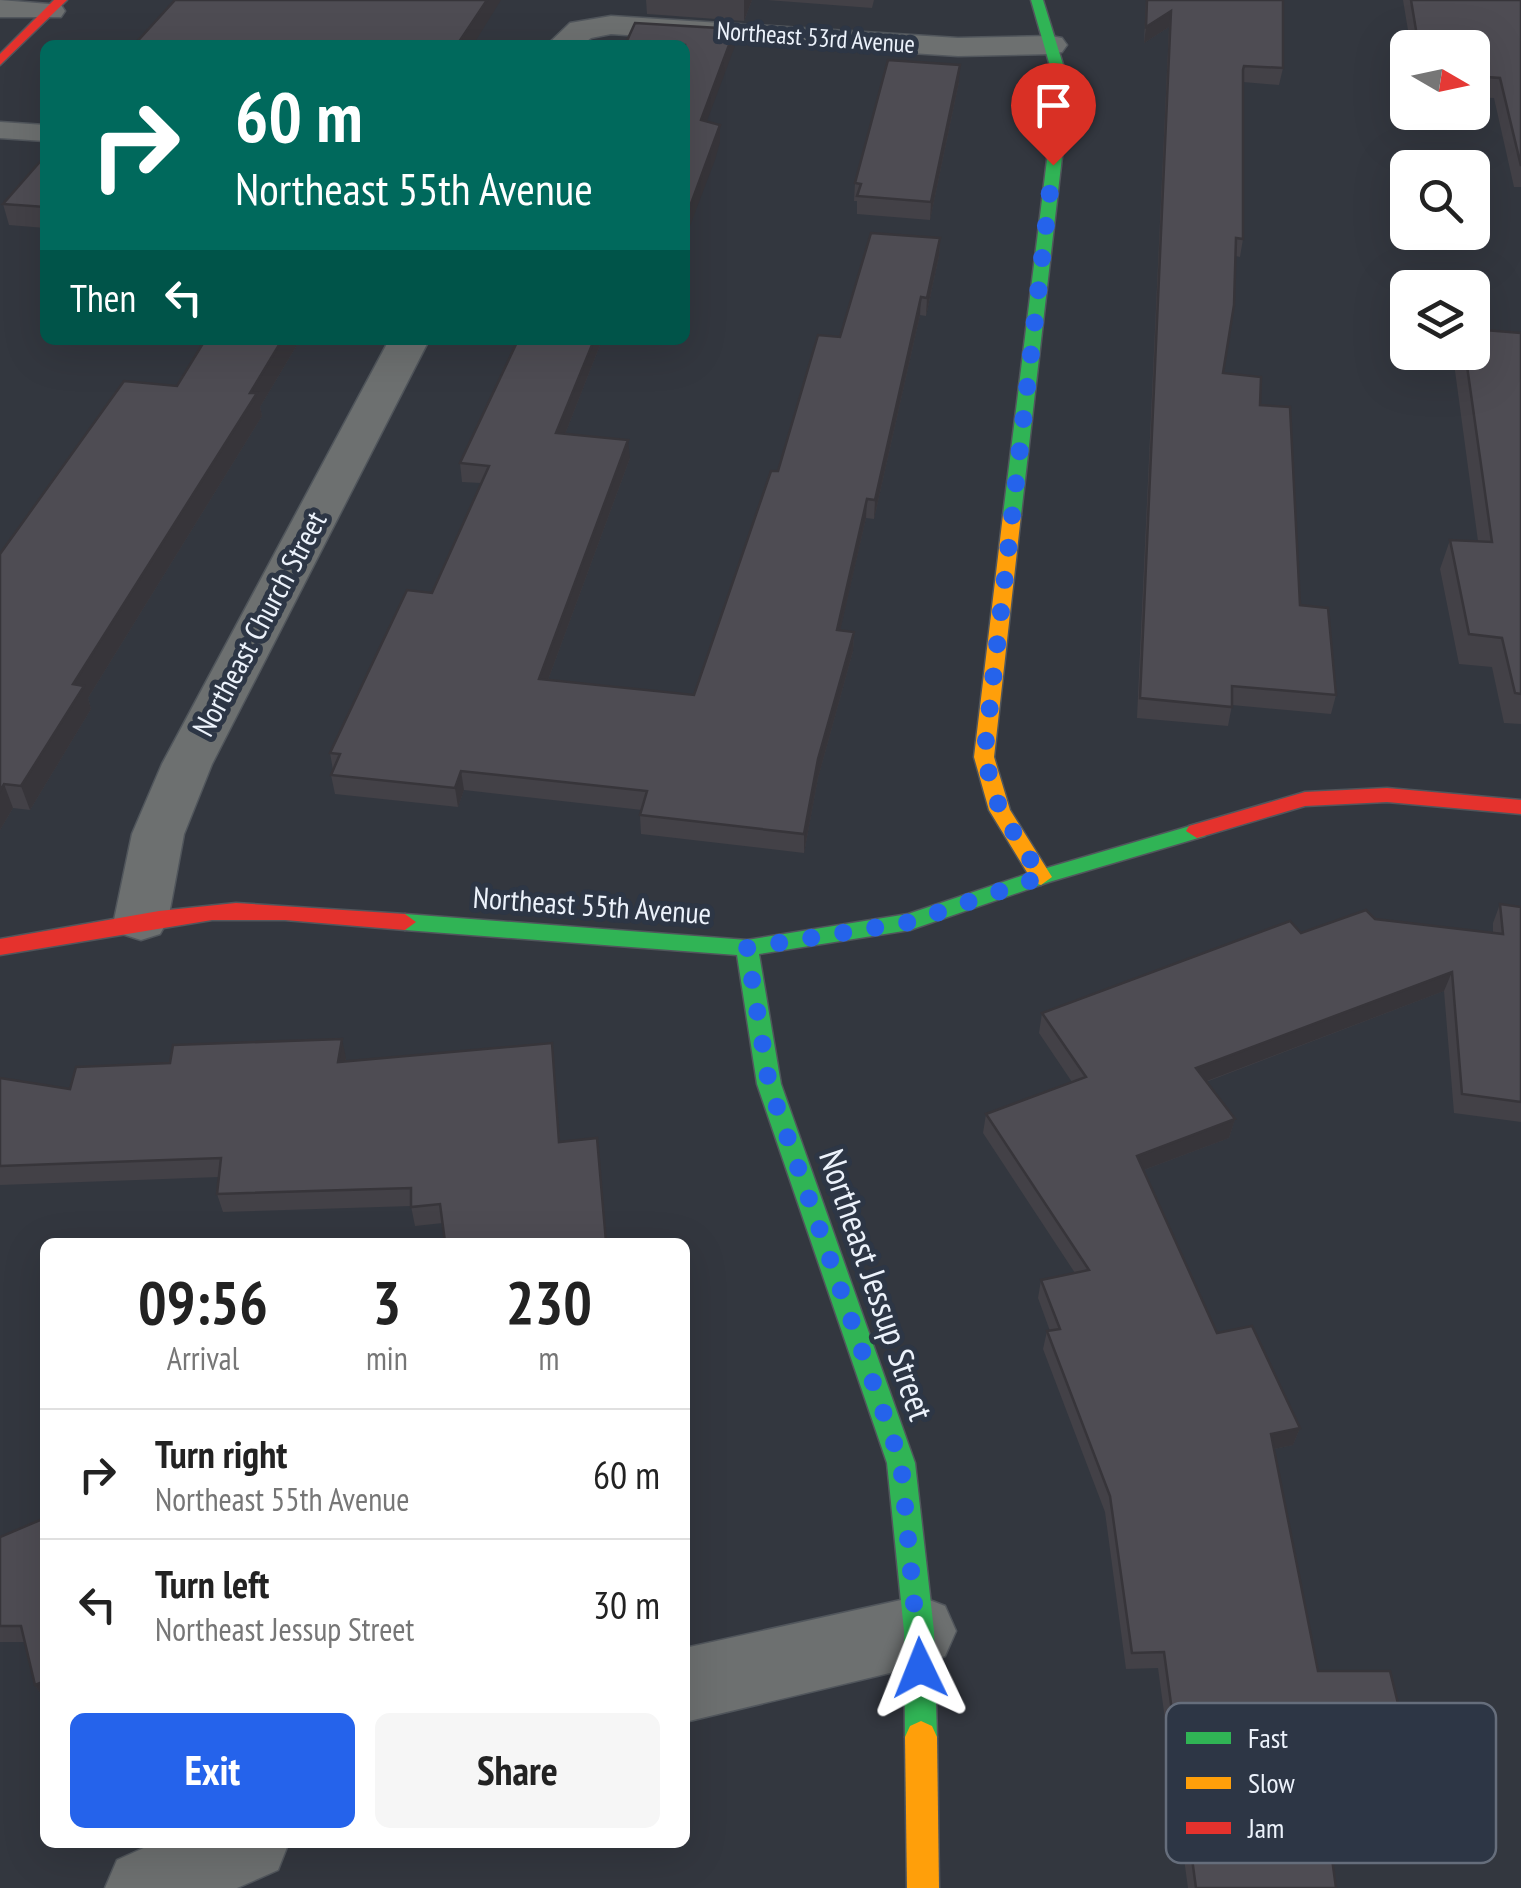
<!DOCTYPE html>
<html lang="en">
<head>
<meta charset="utf-8">
<style>
  :root { --surface:#fff; --page:#f6f6f6; --text:#222; --muted:#767676; --line:#e0e0e0; --accent:#2563eb }
  body { margin:0; font-family:"PT Sans Narrow",sans-serif; background:var(--page); color:var(--text); height:100vh; display:flex; flex-direction:column; font-size:38px; white-space:nowrap }
  * { box-sizing:border-box; margin:0 }
  p { font-size:32px; color:var(--muted) }
  .icon { flex:none; width:55px; height:55px; fill:none; stroke:currentColor; stroke-width:2; stroke-linecap:round; stroke-linejoin:round }
  .map { position:relative; flex:1; overflow:hidden }
  .details { position:absolute; left:40px; top:1238px; width:650px; height:610px; display:flex; flex-direction:column; background:var(--surface); border-radius:15px; box-shadow:0 10px 40px #0002 }
  .details>* { flex:none }
  .banner { position:absolute; left:40px; top:40px; width:650px; height:305px; border-radius:15px; box-shadow:0 10px 40px #0002; background:#00695c; color:#fff; overflow:hidden }
  .needle { width:65px; rotate:99deg }
  .tools { position:absolute; left:1390px; top:30px; display:grid; gap:20px }
  .tools a { display:grid; place-items:center; width:100px; height:100px; border-radius:15px; background:var(--surface); box-shadow:0 10px 40px #0002; font-size:50px }
  .pin { position:absolute; display:grid; place-items:center; width:85px; height:85px; color:#fff; margin:-102px -42px; border-radius:50% 50% 50% 0; rotate:-45deg; box-shadow:0 0 10px #0007 }
  .pin .icon { rotate:45deg }
  .me { position:absolute; width:110px; margin:-55px; rotate:358deg; stroke-linejoin:round; filter:drop-shadow(0 0 8px #0008) }
  .turn { display:flex; align-items:center; gap:35px; height:210px; padding:0 30px; font-size:45px }
  .turn .icon { width:130px; height:130px; stroke-width:2.5 }
  .turn b { display:block; font-size:70px; line-height:85px }
  .then { display:flex; align-items:center; height:95px; padding:0 30px; background:#0003; gap:20px; font-size:38px }
  .eta { display:flex; justify-content:space-evenly; align-items:center; height:170px; text-align:center }
  .eta b { font-size:60px; font-weight:700; line-height:70px }
  .primary-button { display:flex; gap:20px; margin-top:auto; padding:20px 30px }
  .primary-button a { flex:1; height:115px; border-radius:15px; background:var(--accent); color:#fff; font-size:40px; font-weight:700; line-height:115px; text-align:center }
  .primary-button a+a { background:var(--page); color:var(--text) }
  ul { padding:0; list-style:none }
  li { display:flex; align-items:center; gap:30px; height:130px; padding:0 30px; border-top:2px solid var(--line) }
  li div { flex:1 }
  li b { display:block; font-size:38px }
  li em { font-style:normal }
  .map>svg:first-child { display:block }
  .lines { fill:none; stroke-linecap:round; stroke-linejoin:round }
  .lane-casing { stroke:#51565c; stroke-width:3 }
  .street-casing { stroke:#51565c; stroke-width:3 }
  .fast-casing { stroke:#51565c; stroke-width:3 }
  .slow-casing { stroke:#51565c; stroke-width:3 }
  .jam-casing { stroke:#51565c; stroke-width:3 }
  .lane { fill:#6d7070; fill-rule:evenodd }
  .street { fill:#6d7070; fill-rule:evenodd }
  .fast { fill:#30b455; fill-rule:evenodd }
  .slow { fill:#ff9f0a; fill-rule:evenodd }
  .jam { fill:#e5322d; fill-rule:evenodd }
  .wall { fill:#434147 }
  .shaded-wall { fill:#37353a }
  .building { fill:#4e4c53; stroke:#37353a; stroke-width:2.5 }
  .route { stroke:#2563eb; stroke-width:18; stroke-dasharray:0 32.4 }
  .labels { text-anchor:middle; stroke-width:10; stroke-linejoin:round; paint-order:stroke }
  .far-street-label { font-size:25px; fill:#ecf2fb; stroke:#2d3645 }
  .street-label { font-size:30px; fill:#ecf2fb; stroke:#2d3645 }
  .near-street-label { font-size:35px; fill:#ecf2fb; stroke:#2d3645 }
  .key { fill:#2d3645; stroke:#666e7c; stroke-width:2.5 }
  .key-label { font-size:28px; fill:#ecf2fb }
</style>
</head>
<body>
<div class="map">
<svg width="1521" height="1888" viewBox="0 0 1521 1888">
  <rect width="100%" height="100%" fill="#33373f"/>
  <g class="lines">
    <defs>
      <polygon id="lane" points="0,122 45,125 45,141 0,138"/>
      <g id="street">
        <polygon points="0,0 61,5 65,11 61,17 0,17"/>
        <polygon points="611,16 958,38 1051,36 1062,38 1067,45 1062,52 1051,54 958,56 611,34 591,38 582,45 547,45 570,23"/>
        <polygon points="389,340 429,340 212,764 184,834 168,920 160,934 141,940 122,934 114,920 132,834 162,764"/>
        <polygon points="919,1596 945,1606 956,1631 945,1656 919,1666 685,1722 685,1648"/>
        <polygon points="157,1842 289,1842 278,1870 237,1888 105,1888 117,1860"/>
      </g>
      <g id="fast">
        <polygon points="1031,0 1043,0 1070,87 1021,515 1012,520 1003,515 1056,87"/>
        <polygon points="1197,824 1205,826 1208,831 1205,836 1049,882 910,930 759,954 781,1084 915,1463 934,1631 937,1737 932,1748 921,1753 910,1748 905,1737 904,1631 887,1463 757,1084 737,955 405,930 394,922 405,914 747,940 908,914 1033,872"/>
      </g>
      <g id="slow">
        <polygon points="1012,510 1021,515 994,757 1010,810 1052,877 1041,885 1033,882 989,810 974,757 1003,515"/>
        <polygon points="921,1721 932,1726 937,1737 939,1888 907,1888 905,1737 910,1726"/>
      </g>
      <g id="jam">
        <polygon points="54,0 67,0 0,65 0,54"/>
        <polygon points="1387,788 1521,800 1521,814 1387,802 1305,806 1197,838 1186,831 1189,826 1305,792"/>
        <polygon points="236,903 405,914 416,922 405,930 285,920 212,920 0,955 0,939 159,911"/>
      </g>
    </defs>
    <use href="#lane" class="lane-casing"/>
    <use href="#street" class="street-casing"/>
    <use href="#fast" class="fast-casing"/>
    <use href="#slow" class="slow-casing"/>
    <use href="#jam" class="jam-casing"/>
    <use href="#lane" class="lane"/>
    <use href="#street" class="street"/>
    <use href="#fast" class="fast"/>
    <use href="#slow" class="slow"/>
    <use href="#jam" class="jam"/>
  </g>
  <g class="wall">
    <polygon points="646,0 752,0 744,21 647,14"/>
    <polygon points="767,0 874,0 872,8"/>
    <polygon points="1146,0 1283,0 1283,68 1279,85 1243,82 1243,239 1240,257 1236,256 1223,373 1260,405 1300,605 1336,695 1331,714 1232,705 1228,726 1137,718 1169,27 1144,43"/>
    <polygon points="1403,0 1521,0 1521,187 1514,187 1494,98 1472,97 1472,48 1411,48"/>
    <polygon points="959,82 930,220 857,214 857,201 854,201 855,183"/>
    <polygon points="45,156 45,228 9,225 3,204"/>
    <polygon points="940,238 939,256 926,316 920,315 874,519 866,518 840,630 854,632 853,651 818,778 804,853 641,834 640,815 642,810 464,790 458,807 335,794 331,775 333,770 330,753 432,593 481,483 462,482 460,463 518,340 602,340 565,434 630,458 548,680 694,695 778,471 840,337"/>
    <polygon points="1521,333 1521,724 1504,723 1492,667 1459,664 1440,569 1450,540 1478,541 1453,356 1454,352 1472,352"/>
    <polygon points="205,340 300,340 260,407 262,416 88,698 91,709 30,810 13,808 0,830 0,554 177,386"/>
    <polygon points="1500,904 1521,907 1521,1122 1454,1113 1444,991 1206,1082 1235,1119 1229,1138 1144,1170 1217,1333 1300,1428 1293,1445 1274,1449 1318,1671 1429,1830 1419,1844 1330,1843 1336,1888 1188,1888 1158,1668 1126,1669 1105,1512 1043,1349 1047,1331 1050,1331 1038,1298 1041,1280 1075,1273 983,1133 986,1114 1072,1082 1039,1033 1042,1013 1301,933 1375,919 1493,932 1493,923"/>
    <polygon points="552,1043 560,1142 443,1223 415,1226 411,1206 223,1212 217,1194 219,1177 0,1185 0,1078 70,1089 346,1058 346,1061"/>
    <polygon points="45,1518 45,1701 35,1685 24,1642 0,1642 0,1537"/>
  </g>
  <g class="shaded-wall">
    <polygon points="487,0 501,0 473,45 457,45"/>
    <polygon points="744,0 752,0 744,21"/>
    <polygon points="1171,11 1169,27 1144,43 1146,27"/>
    <polygon points="735,29 735,46 701,137 701,120"/>
    <polygon points="960,65 959,82 930,220 931,202"/>
    <polygon points="720,125 720,142 715,160 685,239 685,220"/>
    <polygon points="940,238 939,256 926,316 927,298"/>
    <polygon points="921,297 920,315 874,519 875,500"/>
    <polygon points="282,340 300,340 260,407 262,416 88,698 91,709 30,810 21,786 73,684"/>
    <polygon points="594,340 602,340 558,452 556,433"/>
    <polygon points="628,440 630,458 541,699 539,679"/>
    <polygon points="867,499 866,518 836,649 837,630"/>
    <polygon points="854,632 853,651 818,778 804,853 804,834 818,759"/>
    <polygon points="461,771 464,790 458,807 455,788"/>
    <polygon points="4,784 13,808 0,830 0,791"/>
    <polygon points="1452,972 1444,991 1191,1087 1196,1068"/>
    <polygon points="342,1039 346,1058 343,1080 338,1062"/>
    <polygon points="1235,1119 1229,1138 1133,1174 1137,1156"/>
    <polygon points="1300,1428 1293,1445 1264,1451 1271,1434"/>
    <polygon points="45,1681 45,1701 35,1685"/>
  </g>
  <g class="building">
    <polygon points="175,0 487,0 457,45 134,45"/>
    <polygon points="1147,0 1283,0 1283,68 1244,66 1243,70 1243,239 1236,238 1234,305 1223,373 1261,377 1260,405 1290,407 1300,605 1328,608 1336,695 1232,686 1232,707 1140,698 1171,11 1146,27"/>
    <polygon points="1411,0 1521,0 1521,166 1500,78 1472,76 1472,48 1419,48"/>
    <polygon points="635,23 735,29 701,120 720,125 685,220 685,45 625,45"/>
    <polygon points="888,60 960,65 931,202 857,196 861,184 855,183"/>
    <polygon points="45,156 45,207 3,204"/>
    <polygon points="871,233 940,238 927,298 921,297 875,500 867,499 837,630 854,632 818,759 804,834 640,815 647,791 461,771 455,788 331,775 340,754 330,753 407,590 432,593 489,466 460,463 518,340 594,340 556,433 628,440 539,679 694,695 771,471 778,471 818,335 840,337"/>
    <polygon points="1472,329 1521,333 1521,694 1515,693 1502,638 1469,634 1450,540 1492,542 1465,352 1472,352"/>
    <polygon points="205,340 282,340 250,393 257,393 73,684 84,686 21,786 4,784 0,791 0,554 124,381 177,386"/>
    <polygon points="1500,904 1521,907 1521,1102 1462,1094 1452,972 1196,1068 1235,1119 1137,1156 1217,1333 1252,1326 1300,1428 1271,1434 1318,1671 1390,1671 1429,1830 1328,1829 1336,1888 1196,1888 1164,1652 1132,1653 1110,1496 1047,1331 1060,1329 1041,1280 1089,1270 986,1114 1086,1077 1042,1013 1290,921 1301,933 1366,910 1375,919 1503,934"/>
    <polygon points="342,1039 338,1062 552,1043 559,1142 597,1138 606,1242 445,1242 440,1204 411,1207 411,1188 217,1194 221,1158 0,1166 0,1078 70,1089 76,1067 170,1063 173,1045"/>
    <polygon points="45,1518 45,1681 35,1685 21,1626 0,1626 0,1537"/>
  </g>
  <g class="lines">
    <polyline class="route" points="920,1668 901,1463 769,1084 747,948 910,922 1041,877 1000,810 984,757 1053,165"/>
  </g>
  <g class="labels">
    <g class="far-street-label">
      <text transform="translate(816 37) rotate(4)" y="9">Northeast 53rd Avenue</text>
    </g>
    <g class="street-label">
      <text transform="translate(260 624) rotate(-62)" y="10">Northeast Church Street</text>
      <text transform="translate(592 906) rotate(4)" y="10">Northeast 55th Avenue</text>
    </g>
    <g class="near-street-label">
      <text transform="translate(876 1285) rotate(71)" y="12">Northeast Jessup Street</text>
    </g>
  </g>
  <rect x="1166" y="1703" width="330" height="160" rx="15" class="key"/>
  <rect x="1186" y="1732" width="45" height="12" fill="#30b455"/>
  <rect x="1186" y="1777" width="45" height="12" fill="#ff9f0a"/>
  <rect x="1186" y="1822" width="45" height="12" fill="#e5322d"/>
  <g class="key-label">
    <text x="1248" y="1748">Fast</text>
    <text x="1248" y="1793">Slow</text>
    <text x="1248" y="1838">Jam</text>
  </g>
</svg>
<div class="tools">
<a><svg class="needle" viewBox="-14 -14 28 28"><path d="M0-13l5 13h-10z" fill="#e53935"/><path d="M0 13l5-13h-10z" fill="#767676"/></svg></a>
<a><svg class="icon" aria-label="search" viewBox="0 0 24 24"><circle cx="10" cy="10" r="6"/><path d="M15 15l6 6"/></svg></a>
<a><svg class="icon" aria-label="layers" viewBox="0 0 24 24"><path d="M12 4l9 5-9 5-9-5zM3 14l9 5 9-5"/></svg></a>
</div>
<div class="pin" style="left:1053px;top:165px;background:#d93025"><svg class="icon" aria-label="arrive" viewBox="0 0 24 24"><path d="M6 21V4h12l-3 4 3 4H6"/></svg></div>
<svg class="me" style="left:920px;top:1668px" viewBox="-20 -20 40 40"><path d="M0-17L14 15 0 8-14 15z" fill="#2563eb" stroke="#fff" stroke-width="4"/></svg>
<div class="banner">
<div class="turn"><svg class="icon" aria-label="right" viewBox="0 0 24 24"><path d="M7 20v-9h11M14 6l5 5-5 5"/></svg><div><b>60 m</b>Northeast 55th Avenue</div></div>
<div class="then">Then<svg class="icon" aria-label="left" viewBox="0 0 24 24"><path d="M17 20v-9H6M10 6l-5 5 5 5"/></svg></div>
</div>
<section class="details">
<div class="eta">
<div><b>09:56</b><p>Arrival</p></div>
<div><b>3</b><p>min</p></div>
<div><b>230</b><p>m</p></div>
</div>
<ul>
<li><svg class="icon" aria-label="right" viewBox="0 0 24 24"><path d="M7 20v-9h11M14 6l5 5-5 5"/></svg><div><b>Turn right</b><p>Northeast 55th Avenue</p></div><em>60 m</em></li>
<li><svg class="icon" aria-label="left" viewBox="0 0 24 24"><path d="M17 20v-9H6M10 6l-5 5 5 5"/></svg><div><b>Turn left</b><p>Northeast Jessup Street</p></div><em>30 m</em></li>
</ul>
<div class="primary-button"><a>Exit</a><a>Share</a></div>
</section>
</div>
</body>
</html>
